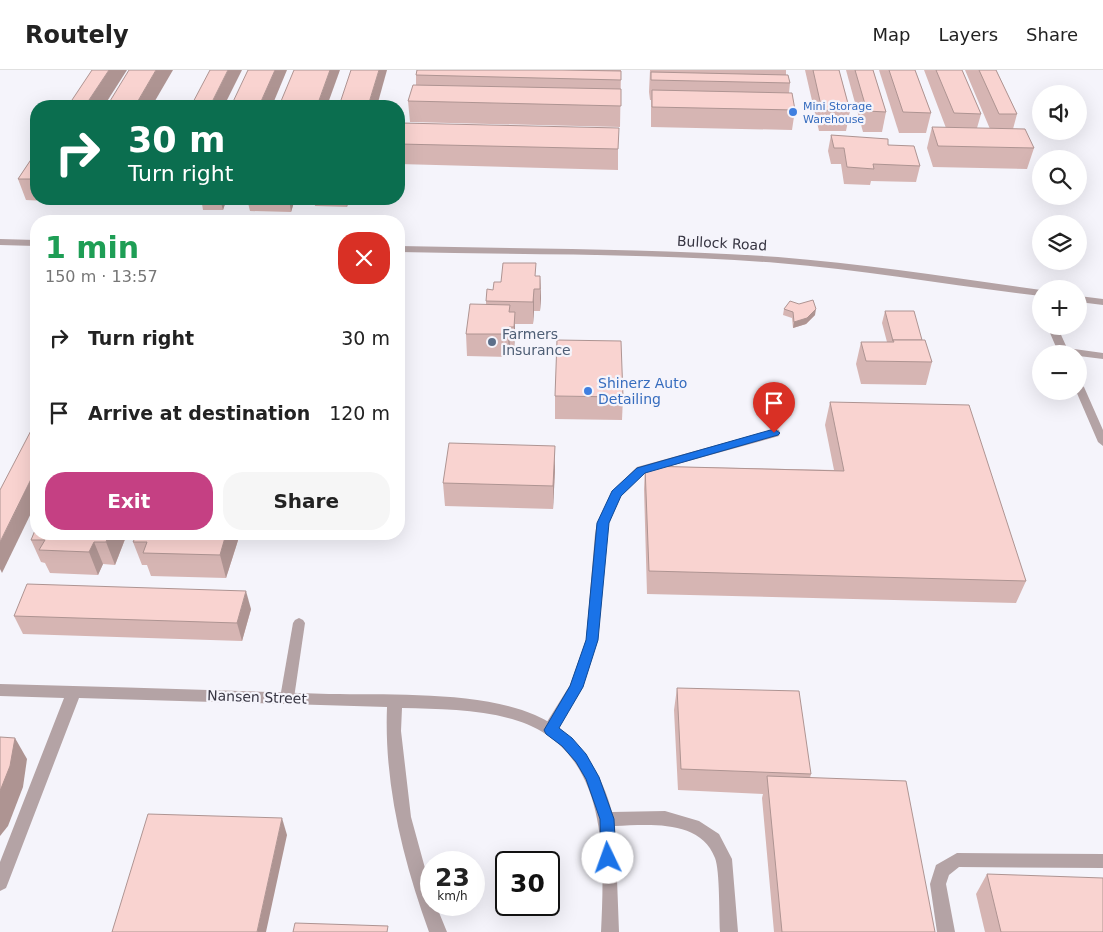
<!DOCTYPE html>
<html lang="en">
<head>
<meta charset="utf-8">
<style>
  :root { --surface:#fff; --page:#f6f6f6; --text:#222; --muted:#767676; --line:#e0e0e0; --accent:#c54083 }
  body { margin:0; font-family:"DejaVu Sans",sans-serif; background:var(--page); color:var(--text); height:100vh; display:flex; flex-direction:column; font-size:19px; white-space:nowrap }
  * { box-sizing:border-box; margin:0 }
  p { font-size:16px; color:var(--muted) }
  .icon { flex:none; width:28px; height:28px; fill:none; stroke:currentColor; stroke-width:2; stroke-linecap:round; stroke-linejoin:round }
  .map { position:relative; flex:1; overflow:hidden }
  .details { position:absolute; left:30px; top:145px; width:375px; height:325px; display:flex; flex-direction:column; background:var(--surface); border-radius:20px; box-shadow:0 5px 20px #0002 }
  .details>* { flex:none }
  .top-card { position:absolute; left:30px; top:30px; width:375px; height:105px; border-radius:20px; box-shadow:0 5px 20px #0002; background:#0b6e4f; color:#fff; overflow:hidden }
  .tools { position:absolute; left:1032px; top:15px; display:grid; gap:10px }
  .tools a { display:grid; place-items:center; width:55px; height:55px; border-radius:50%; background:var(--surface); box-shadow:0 5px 20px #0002; font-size:25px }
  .speed { position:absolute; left:420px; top:781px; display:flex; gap:10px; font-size:25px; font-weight:700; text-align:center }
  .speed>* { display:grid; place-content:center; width:65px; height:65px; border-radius:50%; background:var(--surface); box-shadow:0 5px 20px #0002; line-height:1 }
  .speed small { font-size:12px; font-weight:400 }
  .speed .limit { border:2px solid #111; border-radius:8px; background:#fff; color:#111 }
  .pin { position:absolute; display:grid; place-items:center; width:42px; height:42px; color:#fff; margin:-51px -21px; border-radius:50% 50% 50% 0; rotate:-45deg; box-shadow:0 0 5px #0007 }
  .pin .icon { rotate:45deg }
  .me { position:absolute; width:55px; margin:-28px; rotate:357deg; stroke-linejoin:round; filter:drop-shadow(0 0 4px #0008) }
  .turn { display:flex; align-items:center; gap:18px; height:105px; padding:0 15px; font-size:22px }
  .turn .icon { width:65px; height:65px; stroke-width:2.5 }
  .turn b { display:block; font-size:35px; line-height:42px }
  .round { display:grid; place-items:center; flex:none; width:52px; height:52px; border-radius:20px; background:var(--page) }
  .headline { display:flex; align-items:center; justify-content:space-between; height:85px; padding:0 15px }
  h1 { font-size:30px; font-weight:700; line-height:38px; color:#1e9e55 }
  .button { display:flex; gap:10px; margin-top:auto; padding:10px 15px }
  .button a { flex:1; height:58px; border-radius:20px; background:var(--accent); color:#fff; font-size:20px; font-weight:700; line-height:58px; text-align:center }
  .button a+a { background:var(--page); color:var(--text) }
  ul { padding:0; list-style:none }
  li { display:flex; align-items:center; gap:15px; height:75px; padding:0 15px }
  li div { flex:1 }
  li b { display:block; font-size:19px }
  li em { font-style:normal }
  header { display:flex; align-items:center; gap:30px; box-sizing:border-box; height:70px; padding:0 25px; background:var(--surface); border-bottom:1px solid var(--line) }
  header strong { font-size:24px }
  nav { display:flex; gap:28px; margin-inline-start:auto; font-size:18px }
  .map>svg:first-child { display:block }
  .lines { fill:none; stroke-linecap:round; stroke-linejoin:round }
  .service { fill:#b4a3a5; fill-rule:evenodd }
  .minor { fill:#b4a3a5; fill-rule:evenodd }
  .tertiary { fill:#b4a3a5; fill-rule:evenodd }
  .wall { fill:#d6b5b3 }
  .shaded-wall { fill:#ae9492 }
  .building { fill:#f9d3d0; stroke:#ae9492 }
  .route { fill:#1a73e8; stroke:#114b97 }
  .shop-dot { fill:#3f7fe0; stroke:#f5f4fb; stroke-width:2 }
  .service-dot { fill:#5c6f8a; stroke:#f5f4fb; stroke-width:2 }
  .labels { text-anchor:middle; stroke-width:4.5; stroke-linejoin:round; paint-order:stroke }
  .far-shop-label { font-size:11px; fill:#366cbe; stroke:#f5f4fb; text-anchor:start }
  .street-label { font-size:14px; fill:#373542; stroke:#f5f4fb }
  .service-label { font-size:14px; fill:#4e5e75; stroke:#f5f4fb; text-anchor:start }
  .shop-label { font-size:14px; fill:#366cbe; stroke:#f5f4fb; text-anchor:start }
</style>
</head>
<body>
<header>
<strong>Routely</strong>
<nav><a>Map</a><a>Layers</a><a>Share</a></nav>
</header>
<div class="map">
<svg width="1103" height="862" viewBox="0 0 1103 862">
  <rect width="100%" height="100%" fill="#f5f4fb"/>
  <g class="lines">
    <g class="service">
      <polygon points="1047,256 1057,256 1067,278 1103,283 1103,289 1079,286 1079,284 1059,284"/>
      <polygon points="1079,314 1084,317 1103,360 1103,376 1098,372 1076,321 1079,321"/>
      <polygon points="775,359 779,360 780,363 779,366 645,403 621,426 609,453 607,464 598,570 583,617 555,663 550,665 545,663 543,659 545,655 570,615 586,570 595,464 597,453 612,421 637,397"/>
      <polygon points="299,548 303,550 305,553 294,628 292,632 287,633 282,632 280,628 293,553 295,550"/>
    </g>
    <g class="minor">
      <path d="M 0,614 C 110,617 219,620 329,624 C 390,625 479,621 535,645 C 576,662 601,700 612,742 L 665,741 L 699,751 L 719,764 L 732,789 L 738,862 L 720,862 C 719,846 720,801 715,788 C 700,749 649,755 615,756 L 619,862 L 601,862 C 605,782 608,676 512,649 C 477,639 438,639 402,638 L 401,661 L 411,747 L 431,820 L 431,835 L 436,835 L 447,862 L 429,862 C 403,790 384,715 387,637 L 79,628 L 8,813 L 6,818 L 0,821 L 0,792 L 64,628 L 0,626 Z"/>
      <polygon points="957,783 1103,784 1103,798 959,797 949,805 946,814 955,862 937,862 930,814 936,795"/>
    </g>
    <g class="tertiary">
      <polygon points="0,169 36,170 36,176 0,175"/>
      <path d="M 399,176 C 525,179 652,178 778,187 C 866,194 954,208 1041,220 L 1041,226 C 953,216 866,200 778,193 C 652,183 525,185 399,182 Z"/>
      <polygon points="1079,226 1103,229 1103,235 1079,232"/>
    </g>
  </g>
  <g class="wall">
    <polygon points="417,0 621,0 620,57 410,52 408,31 416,15 416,5"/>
    <polygon points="650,0 786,0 786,5 790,13 789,23 795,40 792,60 651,57 651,30 650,30 649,22"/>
    <polygon points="805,0 839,0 850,41 846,61 819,61"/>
    <polygon points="846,0 873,0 886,42 882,62 863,62"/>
    <polygon points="879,0 915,0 931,43 926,63 899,63"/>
    <polygon points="924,0 962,0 981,44 977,58 990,59 965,0 996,0 1017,44 1013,59 1034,78 1027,99 933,97 927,78 932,57 946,58"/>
    <polygon points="399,62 618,79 618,100 399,94"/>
    <polygon points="831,65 888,75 920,96 916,112 871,111 870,115 844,114 841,94 831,94 828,81"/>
    <polygon points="36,82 36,129 46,129 45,131 26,130 18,109"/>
    <polygon points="66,129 99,129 97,132 67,131"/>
    <polygon points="156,129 180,129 177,134 157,133"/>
    <polygon points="199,129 233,129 230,134 225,134 223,140 203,140 202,134 200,134"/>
    <polygon points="247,129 295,129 291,142 250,141"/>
    <polygon points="314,129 349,129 347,137 315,136"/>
    <polygon points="536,206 540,206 541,228 540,241 534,241 533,254 515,254 514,279 510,279 509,287 467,286 466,264 486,234 486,231 493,220 501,212"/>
    <polygon points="784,239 815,245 806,254 793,258 792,248 783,245"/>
    <polygon points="885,241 922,270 932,292 926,315 861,314 856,294 861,272 887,272 882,253"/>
    <polygon points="555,326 623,327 622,350 555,349"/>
    <polygon points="830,332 1026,511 1016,533 647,524 644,419 645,396 834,400 825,355"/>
    <polygon points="555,399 553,439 445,436 443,413"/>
    <polygon points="36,464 127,464 115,495 103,494 98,505 50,503 45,493 41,492 31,470"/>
    <polygon points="240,464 226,508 151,506 147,495 142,495 133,472"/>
    <polygon points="251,539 242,571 23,564 14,546"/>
    <polygon points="677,618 811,704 810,708 935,862 774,862 762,728 763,724 678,720 674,640"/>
    <polygon points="987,804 1103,862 985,862 976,824"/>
  </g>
  <g class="shaded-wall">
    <polygon points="109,0 127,0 104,36 85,36"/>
    <polygon points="156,0 173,0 152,36 135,36"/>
    <polygon points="228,0 242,0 224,36 210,36"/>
    <polygon points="275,0 287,0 272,36 259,36"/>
    <polygon points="330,0 340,0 327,36 317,36"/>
    <polygon points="379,0 387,0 377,36 368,36"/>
    <polygon points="176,129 180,129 177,134"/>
    <polygon points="220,129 224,129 225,134 223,140"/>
    <polygon points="229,129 233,129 230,134"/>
    <polygon points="289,129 295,129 291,142"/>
    <polygon points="346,129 349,129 347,137"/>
    <polygon points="540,206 541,228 540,241"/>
    <polygon points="534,219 534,241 533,254 533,232"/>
    <polygon points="816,239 815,245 806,254 793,258 794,252"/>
    <polygon points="515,242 515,265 514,279 514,257"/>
    <polygon points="509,257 510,279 509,287 508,264"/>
    <polygon points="555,376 555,399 553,439 553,416"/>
    <polygon points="36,399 36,433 2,503 0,499 0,472"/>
    <polygon points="109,464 127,464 115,495 106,472"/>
    <polygon points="226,464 240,464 226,508 220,485"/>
    <polygon points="94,472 103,494 98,505 89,482"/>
    <polygon points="246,521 251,539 242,571 237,553"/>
    <polygon points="15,668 27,689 23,717 8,756 0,766 0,721"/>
    <polygon points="282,748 287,765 266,862 257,862"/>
  </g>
  <g class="building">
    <polygon points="92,0 109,0 85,36 68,36"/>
    <polygon points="129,0 156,0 135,36 107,36"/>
    <polygon points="210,0 228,0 210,36 191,36"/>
    <polygon points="248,0 275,0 259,36 231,36"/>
    <polygon points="294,0 330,0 317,36 279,36"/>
    <polygon points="351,0 379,0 368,36 339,36"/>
    <polygon points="417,0 562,0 621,1 621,10 416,5"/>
    <polygon points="813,0 839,0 850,41 822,40"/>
    <polygon points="855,0 873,0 886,42 867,41"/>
    <polygon points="889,0 915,0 931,43 903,42"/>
    <polygon points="936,0 962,0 981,44 954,43"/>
    <polygon points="979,0 996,0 1017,44 999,44"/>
    <polygon points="651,2 788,5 790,13 651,10"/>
    <polygon points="413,15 621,19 621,36 408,31"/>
    <polygon points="652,20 792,23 795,40 652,37"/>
    <polygon points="401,53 619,58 618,79 399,74 399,62"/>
    <polygon points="932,57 1025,59 1034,78 938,76"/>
    <polygon points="831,65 888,69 888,75 914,76 920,96 873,94 874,99 847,97 844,78 834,78"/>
    <polygon points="36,82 36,109 18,109"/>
    <polygon points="503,193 536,193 535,206 540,206 540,219 534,219 533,232 486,231 487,219 493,220 494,212 501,212"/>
    <polygon points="813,230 816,239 807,248 794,252 793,242 784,239 790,231 799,234"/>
    <polygon points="470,234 510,235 509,242 515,242 514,257 509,257 508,264 466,264"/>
    <polygon points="885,241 914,241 922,270 893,270 893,271"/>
    <polygon points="557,270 621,271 623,327 555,326"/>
    <polygon points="893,270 925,270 932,292 866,291 861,272 894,272"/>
    <polygon points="830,332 969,335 1026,511 649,501 645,396 844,401"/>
    <polygon points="36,351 36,399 0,472 0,420"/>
    <polygon points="449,373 555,376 553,416 443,413"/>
    <polygon points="36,458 36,464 109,464 106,472 94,472 89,482 39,480 45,470 31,470"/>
    <polygon points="137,464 226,464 220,485 143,483 147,472 133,472"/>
    <polygon points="27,514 246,521 237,553 14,546"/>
    <polygon points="677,618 799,621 811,704 681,699"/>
    <polygon points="0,667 15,668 10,696 0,721"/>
    <polygon points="767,706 906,711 935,862 782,862"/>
    <polygon points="148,744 282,748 257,862 112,862"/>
    <polygon points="987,804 1103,808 1103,862 1001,862"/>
    <polygon points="295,853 388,856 387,862 293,862"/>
  </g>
  <polygon class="route" points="774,359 780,363 778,365 645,403 621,426 609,453 598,570 583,617 559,658 572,668 586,684 599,707 614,749 616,788 614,793 608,795 603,793 601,788 600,749 586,709 576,692 562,676 546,664 544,660 570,616 586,570 597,453 612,421 637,398"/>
  <g class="shop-dot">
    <circle cx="793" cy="42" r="5"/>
    <circle cx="588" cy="321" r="5"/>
  </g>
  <circle class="service-dot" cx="492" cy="272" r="5"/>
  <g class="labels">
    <g class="far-shop-label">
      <text x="803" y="40">Mini Storage<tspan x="803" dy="13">Warehouse</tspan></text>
    </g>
    <g class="street-label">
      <text transform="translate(722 173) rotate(3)" y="5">Bullock Road</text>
      <text transform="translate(257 627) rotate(2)" y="5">Nansen Street</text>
    </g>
    <g class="service-label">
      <text x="502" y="269">Farmers<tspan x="502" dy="16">Insurance</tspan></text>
    </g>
    <g class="shop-label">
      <text x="598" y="318">Shinerz Auto<tspan x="598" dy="16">Detailing</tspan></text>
    </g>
  </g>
</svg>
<div class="tools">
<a><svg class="icon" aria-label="sound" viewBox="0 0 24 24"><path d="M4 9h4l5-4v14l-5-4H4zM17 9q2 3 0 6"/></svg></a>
<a><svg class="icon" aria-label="search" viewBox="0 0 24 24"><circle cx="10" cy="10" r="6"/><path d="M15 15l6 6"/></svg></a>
<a><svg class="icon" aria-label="layers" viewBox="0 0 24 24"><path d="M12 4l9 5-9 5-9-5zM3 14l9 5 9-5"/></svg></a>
<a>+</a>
<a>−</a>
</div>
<div class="speed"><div>23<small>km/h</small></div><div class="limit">30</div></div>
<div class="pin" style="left:774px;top:363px;background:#d93025"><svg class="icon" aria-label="arrive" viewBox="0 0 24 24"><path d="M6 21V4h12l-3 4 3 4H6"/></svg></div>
<svg class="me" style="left:608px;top:788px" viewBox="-20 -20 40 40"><circle r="19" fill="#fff"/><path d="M0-13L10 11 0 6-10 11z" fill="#1a73e8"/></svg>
<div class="top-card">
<div class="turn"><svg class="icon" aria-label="right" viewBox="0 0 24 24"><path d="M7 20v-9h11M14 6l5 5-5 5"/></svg><div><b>30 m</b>Turn right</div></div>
</div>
<section class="details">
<div class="headline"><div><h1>1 min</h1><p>150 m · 13:57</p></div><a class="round" style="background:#d93025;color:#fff"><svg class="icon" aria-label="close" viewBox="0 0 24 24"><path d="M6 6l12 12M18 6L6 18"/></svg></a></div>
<ul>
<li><svg class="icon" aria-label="right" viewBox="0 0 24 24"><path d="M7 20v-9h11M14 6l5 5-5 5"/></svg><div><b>Turn right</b></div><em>30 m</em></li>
<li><svg class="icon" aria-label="arrive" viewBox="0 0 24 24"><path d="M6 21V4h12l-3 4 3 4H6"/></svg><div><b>Arrive at destination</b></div><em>120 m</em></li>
</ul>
<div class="button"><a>Exit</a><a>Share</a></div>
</section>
</div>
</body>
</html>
